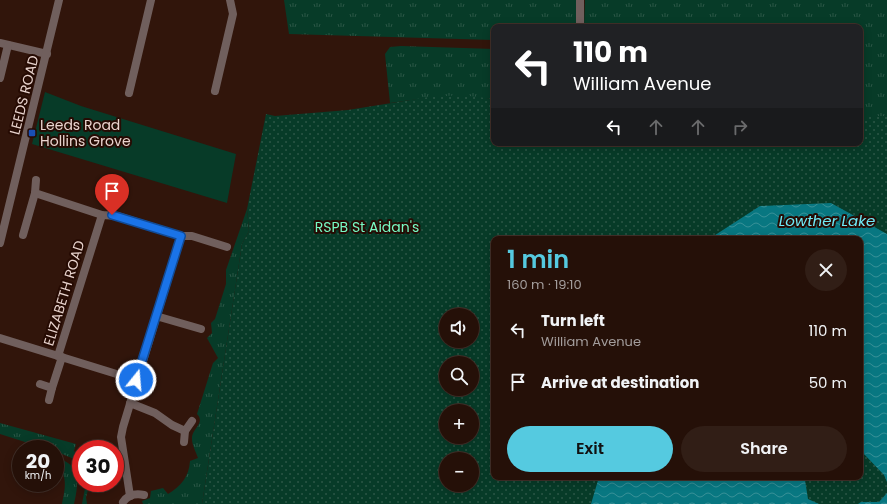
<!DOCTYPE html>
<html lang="en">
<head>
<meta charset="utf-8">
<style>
  :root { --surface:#251008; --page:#311e16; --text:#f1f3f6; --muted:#a39d9c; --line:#423029; --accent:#55cae0 }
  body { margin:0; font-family:Poppins,sans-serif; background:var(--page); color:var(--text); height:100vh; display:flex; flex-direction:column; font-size:15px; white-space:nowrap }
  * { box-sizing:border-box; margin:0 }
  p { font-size:13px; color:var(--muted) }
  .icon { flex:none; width:22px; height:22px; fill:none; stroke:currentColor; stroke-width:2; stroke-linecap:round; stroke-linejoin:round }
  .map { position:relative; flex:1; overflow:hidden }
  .drawer { position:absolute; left:491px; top:236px; width:372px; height:244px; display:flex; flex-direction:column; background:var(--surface); border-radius:8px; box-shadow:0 2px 10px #0003,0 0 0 1px var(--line) }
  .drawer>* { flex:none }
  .hud { position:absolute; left:491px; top:24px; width:372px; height:122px; border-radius:8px; box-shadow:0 2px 10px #0003,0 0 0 1px var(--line); background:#202124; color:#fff; overflow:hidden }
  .controls { position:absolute; left:439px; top:308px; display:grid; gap:8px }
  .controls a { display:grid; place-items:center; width:40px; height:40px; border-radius:50%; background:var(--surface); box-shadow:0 2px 10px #0003,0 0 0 1px var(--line); font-size:20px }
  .speed { position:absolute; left:12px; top:440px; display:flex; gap:8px; font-size:20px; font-weight:700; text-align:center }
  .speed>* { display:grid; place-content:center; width:52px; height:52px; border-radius:50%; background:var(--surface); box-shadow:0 2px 10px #0003,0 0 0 1px var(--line); line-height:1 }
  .speed small { font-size:10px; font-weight:400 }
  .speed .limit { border:6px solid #d22; background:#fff; color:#111 }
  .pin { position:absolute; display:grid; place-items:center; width:34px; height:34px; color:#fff; margin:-41px -17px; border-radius:50% 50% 50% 0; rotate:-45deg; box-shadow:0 0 4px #0007 }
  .pin .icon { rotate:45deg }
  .me { position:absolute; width:44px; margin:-22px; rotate:17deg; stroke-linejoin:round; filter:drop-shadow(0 0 3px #0008) }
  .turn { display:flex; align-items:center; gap:14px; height:84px; padding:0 16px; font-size:18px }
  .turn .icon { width:52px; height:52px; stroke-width:2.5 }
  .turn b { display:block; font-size:28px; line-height:34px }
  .lanes { display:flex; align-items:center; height:38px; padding:0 16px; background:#0003; justify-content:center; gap:20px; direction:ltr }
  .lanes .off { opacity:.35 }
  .round { display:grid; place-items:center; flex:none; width:42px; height:42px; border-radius:21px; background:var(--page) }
  .headline { display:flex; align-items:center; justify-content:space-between; height:68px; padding:0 16px }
  h1 { font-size:24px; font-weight:600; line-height:30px; color:var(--accent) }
  .primary-button { display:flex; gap:8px; margin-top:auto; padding:8px 16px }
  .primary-button a { flex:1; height:46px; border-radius:24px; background:var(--accent); color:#111; font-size:16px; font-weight:600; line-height:46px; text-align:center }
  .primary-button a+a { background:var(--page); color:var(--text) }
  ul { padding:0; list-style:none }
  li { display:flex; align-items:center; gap:12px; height:52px; padding:0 16px }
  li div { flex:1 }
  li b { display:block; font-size:15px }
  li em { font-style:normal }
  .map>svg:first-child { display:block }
  .grass { fill:url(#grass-tufts) }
  .park { fill:url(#park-dots); fill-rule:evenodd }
  .garden { fill:#073b28 }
  .water { fill:url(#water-waves) }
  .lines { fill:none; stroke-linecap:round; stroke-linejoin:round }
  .street { stroke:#705f5d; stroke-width:8 }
  .route-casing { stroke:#114b97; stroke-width:10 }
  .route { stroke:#1a73e8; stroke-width:7 }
  .transit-dot { fill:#1a4fb4; stroke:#260b03; stroke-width:1.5 }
  .labels { text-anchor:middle; stroke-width:4; stroke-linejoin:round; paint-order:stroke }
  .street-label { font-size:14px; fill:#e9d4ce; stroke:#260b03 }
  .poi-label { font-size:14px; fill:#e9d4ce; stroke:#260b03; text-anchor:start }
  .park-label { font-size:14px; fill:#77f9c3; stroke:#260b03 }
  .water-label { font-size:15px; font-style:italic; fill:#6feaf7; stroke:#260b03 }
</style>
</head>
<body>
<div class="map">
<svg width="887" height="504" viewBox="0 0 887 504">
  <defs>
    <pattern id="grass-tufts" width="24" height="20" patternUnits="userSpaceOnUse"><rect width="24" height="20" fill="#073b28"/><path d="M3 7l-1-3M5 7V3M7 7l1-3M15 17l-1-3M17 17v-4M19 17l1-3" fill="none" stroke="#2b5646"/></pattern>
    <pattern id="park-dots" width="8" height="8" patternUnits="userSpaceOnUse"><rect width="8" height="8" fill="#073b28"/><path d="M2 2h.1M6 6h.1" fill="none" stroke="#2b5646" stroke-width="1.8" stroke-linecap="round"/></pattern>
    <pattern id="water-waves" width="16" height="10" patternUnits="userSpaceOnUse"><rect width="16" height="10" fill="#087781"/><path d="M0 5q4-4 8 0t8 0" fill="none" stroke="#389097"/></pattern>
  </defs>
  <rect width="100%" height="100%" fill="#31150b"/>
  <g class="grass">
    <polygon points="284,0 577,0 576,27 494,27 494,40 289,34"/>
    <polygon points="585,0 887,0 887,116 860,116 860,27 584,27"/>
    <path d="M 401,46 L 494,49 L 493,99 C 454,95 428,97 390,103 L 385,54 L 390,47 Z"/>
    <path d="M 247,209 L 249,231 L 242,244 L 202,504 L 143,504 L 142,501 L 150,498 L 151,491 L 163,488 L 168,494 C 181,486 189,477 190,461 L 198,458 C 196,452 192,445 192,439 C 191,429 206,423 197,414 L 213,363 L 218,358 L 207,338 L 212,333 L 211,323 L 215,319 L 226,284 L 226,270 Z"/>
    <polygon points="0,423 76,444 74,451 81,458 81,467 74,459 55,451 55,449 47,449 0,434"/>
    <path d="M 55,457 C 81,464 79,483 74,504 L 62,504 C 65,489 69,475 55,464 Z"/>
    <polygon points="86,483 90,483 86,497 87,504 82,504"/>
  </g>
  <path class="park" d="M 461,95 L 494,99 L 494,143 L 860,143 L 860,116 L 887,116 L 887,504 L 202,504 L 242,244 L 249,231 L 247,209 L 266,114 L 275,116 L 348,110 L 429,97 ZM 494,239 L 860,239 L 860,477 L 494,477 ZM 446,315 L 472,315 L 472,341 L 446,341 ZM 446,363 L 472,363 L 472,389 L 446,389 ZM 446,411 L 472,411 L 472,437 L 446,437 ZM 446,459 L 472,459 L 472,485 L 446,485 Z"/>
  <polygon class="garden" points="45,92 81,106 236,154 227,203 32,144"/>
  <g class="water">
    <polygon points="831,203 887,234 887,482 884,475 864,454 860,455 860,239 709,239 760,206"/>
    <polygon points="599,477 809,477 805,480 808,499 819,504 591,504"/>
    <polygon points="887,493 887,504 858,504 861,502 879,502"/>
  </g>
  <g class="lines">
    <g class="street">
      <polyline points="580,27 580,0"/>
      <polyline points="0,43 47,54"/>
      <polyline points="0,78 8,45"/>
      <polyline points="215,91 233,14 230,0"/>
      <polyline points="129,93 151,0"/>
      <polyline points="36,180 35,193 102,215 118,216 181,236 192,236 227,247"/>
      <polyline points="23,235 35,193"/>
      <polyline points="0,243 59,0"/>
      <polyline points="156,316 201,329"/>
      <polyline points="0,338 136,380"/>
      <polyline points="58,356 102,215"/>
      <polyline points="40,384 52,388 62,357"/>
      <polyline points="49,400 52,388"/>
      <polyline points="130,403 155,413 172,425 185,431"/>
      <polyline points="184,442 185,431 192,421"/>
      <polyline points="130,496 121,437 123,427 181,236"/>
      <path d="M 123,502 C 128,495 135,493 144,495"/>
    </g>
  </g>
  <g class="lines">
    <defs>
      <polyline id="route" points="112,215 181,236 136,380"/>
    </defs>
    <use href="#route" class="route-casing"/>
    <use href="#route" class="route"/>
  </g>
  <rect class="transit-dot" x="28" y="129" width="8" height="8" rx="2"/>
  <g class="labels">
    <g class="street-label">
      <text transform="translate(24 95) rotate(-76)" y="5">LEEDS ROAD</text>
      <text transform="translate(64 293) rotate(-73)" y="5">ELIZABETH ROAD</text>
    </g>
    <g class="poi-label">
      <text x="40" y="130">Leeds Road<tspan x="40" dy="16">Hollins Grove</tspan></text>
    </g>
    <g class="park-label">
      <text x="367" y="232">RSPB St Aidan's</text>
    </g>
    <g class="water-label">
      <text x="827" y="226">Lowther Lake</text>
    </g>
  </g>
</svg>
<div class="controls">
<a><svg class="icon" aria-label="sound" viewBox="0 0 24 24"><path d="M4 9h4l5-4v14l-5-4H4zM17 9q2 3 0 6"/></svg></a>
<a><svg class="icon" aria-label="search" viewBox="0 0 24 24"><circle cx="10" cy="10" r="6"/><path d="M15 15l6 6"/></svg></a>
<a>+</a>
<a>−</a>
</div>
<div class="speed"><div>20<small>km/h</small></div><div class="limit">30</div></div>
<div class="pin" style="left:112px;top:215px;background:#d93025"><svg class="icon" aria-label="arrive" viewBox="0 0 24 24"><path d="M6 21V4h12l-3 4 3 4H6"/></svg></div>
<svg class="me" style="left:136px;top:380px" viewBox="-20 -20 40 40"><circle r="17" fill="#1a73e8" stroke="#fff" stroke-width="3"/><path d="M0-11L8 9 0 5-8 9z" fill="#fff"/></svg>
<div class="hud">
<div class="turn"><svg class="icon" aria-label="left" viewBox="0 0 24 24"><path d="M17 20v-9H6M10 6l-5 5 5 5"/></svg><div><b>110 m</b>William Avenue</div></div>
<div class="lanes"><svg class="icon" aria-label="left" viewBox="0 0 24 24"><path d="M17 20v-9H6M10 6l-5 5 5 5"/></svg><svg class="icon off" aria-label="ahead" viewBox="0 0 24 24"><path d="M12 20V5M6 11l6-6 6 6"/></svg><svg class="icon off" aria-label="ahead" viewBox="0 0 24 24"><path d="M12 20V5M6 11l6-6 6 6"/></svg><svg class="icon off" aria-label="right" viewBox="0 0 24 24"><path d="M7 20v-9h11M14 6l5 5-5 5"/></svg></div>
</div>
<section class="drawer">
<div class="headline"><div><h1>1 min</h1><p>160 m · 19:10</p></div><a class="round"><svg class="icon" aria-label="close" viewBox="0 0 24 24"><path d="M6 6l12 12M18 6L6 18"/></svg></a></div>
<ul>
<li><svg class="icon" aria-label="left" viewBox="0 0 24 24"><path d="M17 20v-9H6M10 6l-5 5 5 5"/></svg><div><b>Turn left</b><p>William Avenue</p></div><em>110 m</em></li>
<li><svg class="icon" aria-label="arrive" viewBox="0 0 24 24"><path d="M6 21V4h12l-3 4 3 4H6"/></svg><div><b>Arrive at destination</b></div><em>50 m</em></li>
</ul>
<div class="primary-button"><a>Exit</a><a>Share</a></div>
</section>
</div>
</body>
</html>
